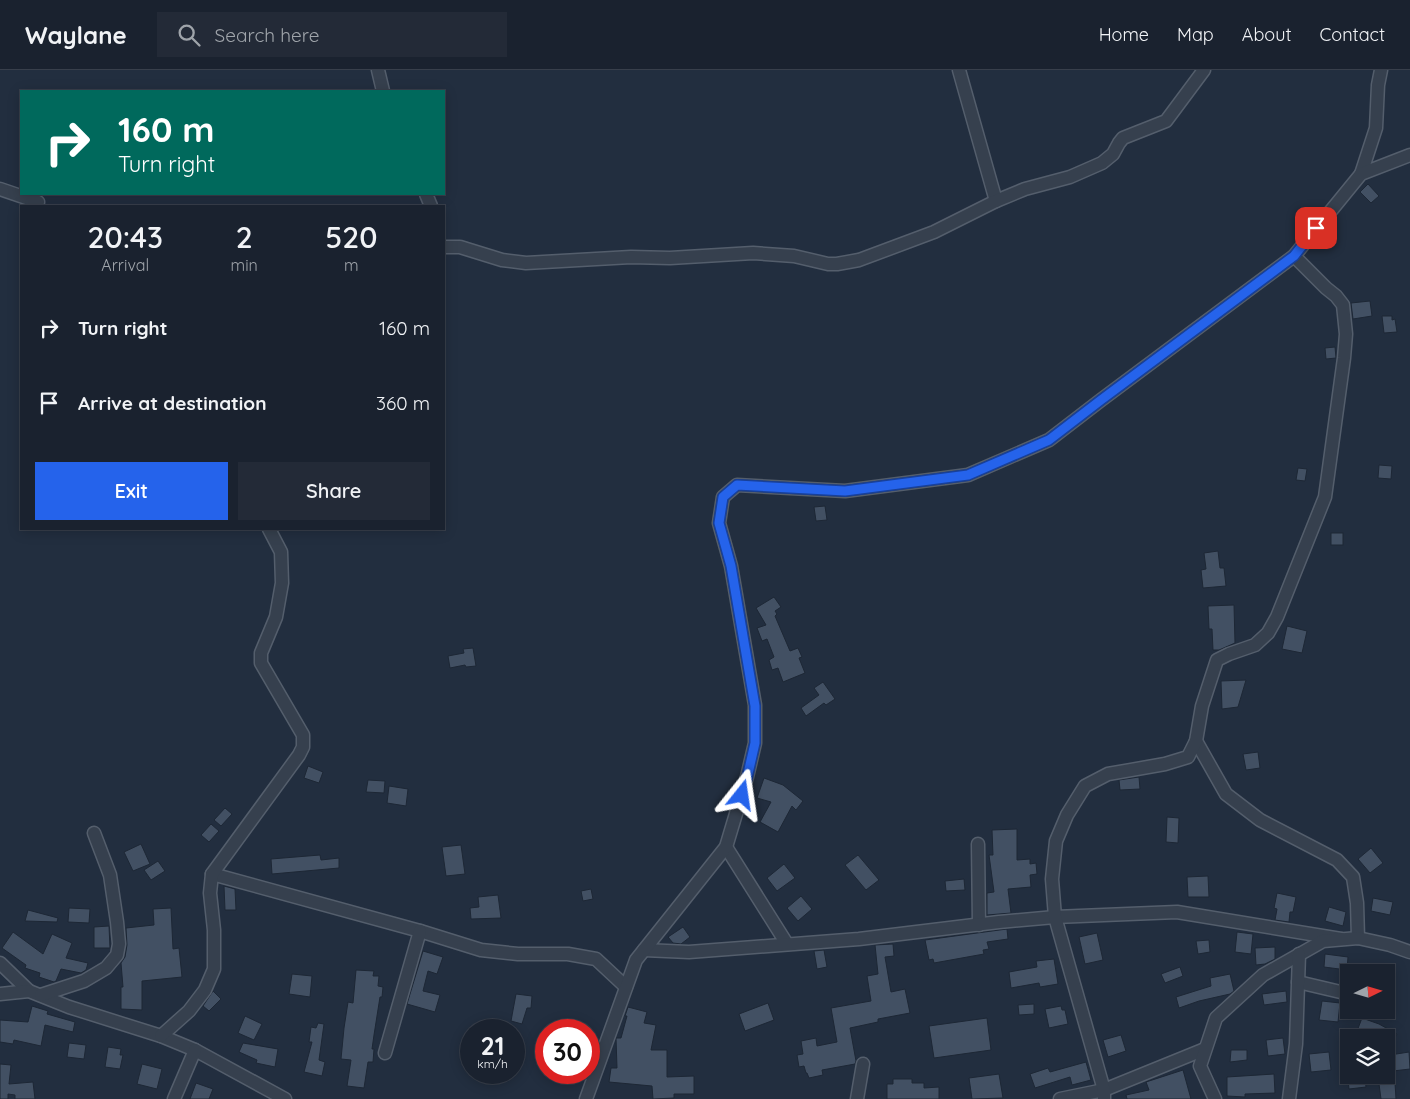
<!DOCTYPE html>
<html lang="en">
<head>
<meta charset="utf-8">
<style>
  :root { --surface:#1a222f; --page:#232a37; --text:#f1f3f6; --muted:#9fa4aa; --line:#383f4b; --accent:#2563eb }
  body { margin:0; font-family:Quicksand,sans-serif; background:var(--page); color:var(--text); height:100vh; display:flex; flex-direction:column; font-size:19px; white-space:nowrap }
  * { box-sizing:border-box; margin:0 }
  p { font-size:16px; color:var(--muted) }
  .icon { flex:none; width:28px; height:28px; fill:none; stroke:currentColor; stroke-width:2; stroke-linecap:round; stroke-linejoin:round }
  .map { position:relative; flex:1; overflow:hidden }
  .drawer { position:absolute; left:20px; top:135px; width:425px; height:325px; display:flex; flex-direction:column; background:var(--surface); border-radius:0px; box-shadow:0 2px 12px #0003,0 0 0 1px var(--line) }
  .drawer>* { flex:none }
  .guide { position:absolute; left:20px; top:20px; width:425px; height:105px; border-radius:0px; box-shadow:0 2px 12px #0003,0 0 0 1px var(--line); background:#00695c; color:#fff; overflow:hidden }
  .needle { width:32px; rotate:85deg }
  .tools { position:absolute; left:1340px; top:894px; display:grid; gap:10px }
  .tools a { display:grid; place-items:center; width:55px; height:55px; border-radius:0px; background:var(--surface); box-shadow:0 2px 12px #0003,0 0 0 1px var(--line); font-size:25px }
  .speed { position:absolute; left:460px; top:949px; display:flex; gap:10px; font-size:25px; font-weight:700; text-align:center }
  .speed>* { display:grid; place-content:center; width:65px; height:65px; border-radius:50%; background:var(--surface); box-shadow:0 2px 12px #0003,0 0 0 1px var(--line); line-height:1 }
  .speed small { font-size:12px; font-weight:400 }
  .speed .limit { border:8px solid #d22; background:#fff; color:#111 }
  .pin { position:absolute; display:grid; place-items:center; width:42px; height:42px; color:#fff; margin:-21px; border-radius:10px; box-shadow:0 2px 8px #0006 }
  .me { position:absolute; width:55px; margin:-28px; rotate:15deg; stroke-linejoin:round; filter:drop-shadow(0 0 4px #0008) }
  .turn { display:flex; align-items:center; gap:18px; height:105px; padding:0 15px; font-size:22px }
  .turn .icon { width:65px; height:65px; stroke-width:2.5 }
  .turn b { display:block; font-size:35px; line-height:42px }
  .eta { display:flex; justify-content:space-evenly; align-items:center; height:85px; text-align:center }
  .eta b { font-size:30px; font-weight:600; line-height:35px }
  .button { display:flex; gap:10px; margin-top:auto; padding:10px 15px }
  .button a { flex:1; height:58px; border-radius:0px; background:var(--accent); color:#fff; font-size:20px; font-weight:600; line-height:58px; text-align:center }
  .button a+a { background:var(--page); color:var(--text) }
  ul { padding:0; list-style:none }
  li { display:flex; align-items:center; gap:15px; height:75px; padding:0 15px }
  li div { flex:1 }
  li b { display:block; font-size:19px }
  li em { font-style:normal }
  header { display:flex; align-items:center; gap:30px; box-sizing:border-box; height:70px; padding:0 25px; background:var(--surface); border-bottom:1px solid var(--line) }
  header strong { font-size:24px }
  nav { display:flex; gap:28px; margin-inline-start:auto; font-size:18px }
  .search { width:350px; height:45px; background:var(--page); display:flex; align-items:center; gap:12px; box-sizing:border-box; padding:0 18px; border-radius:0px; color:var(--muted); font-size:19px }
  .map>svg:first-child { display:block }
  .building { fill:#425063; stroke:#1d2735 }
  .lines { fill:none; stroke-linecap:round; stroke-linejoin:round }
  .street-casing { stroke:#545e6c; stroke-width:15 }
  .street { stroke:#36404e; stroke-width:12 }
  .route-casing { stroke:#184099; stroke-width:12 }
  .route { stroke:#2563eb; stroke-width:9 }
</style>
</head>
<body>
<header>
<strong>Waylane</strong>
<div class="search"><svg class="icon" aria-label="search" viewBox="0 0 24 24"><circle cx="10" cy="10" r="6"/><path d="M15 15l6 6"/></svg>Search here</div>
<nav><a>Home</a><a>Map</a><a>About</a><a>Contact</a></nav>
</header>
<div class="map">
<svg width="1410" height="1029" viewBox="0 0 1410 1029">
  <rect width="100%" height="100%" fill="#222e3f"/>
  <g class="building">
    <polygon points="1368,114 1379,126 1371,133 1360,122"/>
    <polygon points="1370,231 1372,246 1353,249 1351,233"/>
    <polygon points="1382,246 1392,246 1392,250 1395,249 1397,262 1384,263"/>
    <polygon points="1335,277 1336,288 1326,289 1325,278"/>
    <polygon points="1379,395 1392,396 1391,409 1378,408"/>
    <polygon points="1298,398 1307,399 1305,411 1296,410"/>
    <polygon points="825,436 827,450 816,451 814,437"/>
    <rect x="1331" y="463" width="12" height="12"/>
    <polygon points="1218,481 1220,498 1224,498 1226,516 1203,518 1201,500 1206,499 1204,483"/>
    <polygon points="774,527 781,537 775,541 777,544 775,546 790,581 798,578 802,587 799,588 805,603 783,612 778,598 772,600 769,590 774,587 767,569 762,571 757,558 766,555 756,538"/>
    <polygon points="1234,535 1235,573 1219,580 1213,580 1212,559 1209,559 1208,536"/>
    <polygon points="1287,556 1307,561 1302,583 1282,579"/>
    <polygon points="473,578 476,596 466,597 465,595 450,598 448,586 464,583 463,579"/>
    <polygon points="1246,610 1238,637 1222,639 1221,611"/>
    <polygon points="823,612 835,629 826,635 824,633 806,646 801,638 819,625 814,618"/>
    <polygon points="1258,682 1260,698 1246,700 1243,684"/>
    <polygon points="308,696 323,702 319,713 304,708"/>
    <polygon points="1139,707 1140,719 1120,720 1119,710"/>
    <polygon points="764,708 783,715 803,731 796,740 792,736 778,762 760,752 771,732 757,728"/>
    <polygon points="368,710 385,711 384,723 366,722"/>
    <polygon points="389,716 408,719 406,736 387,733"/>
    <polygon points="225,738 232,744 221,756 214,750"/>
    <polygon points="1167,747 1179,748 1178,773 1166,772"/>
    <polygon points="211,754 219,761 209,772 201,765"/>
    <polygon points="1017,759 1017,790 1030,789 1030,794 1036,793 1037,804 1030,805 1031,817 1008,819 1011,843 987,845 987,823 994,822 989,785 993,785 992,760"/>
    <polygon points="141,774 150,794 133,801 124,782"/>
    <polygon points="461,775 465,804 446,806 442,777"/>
    <polygon points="1371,778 1383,793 1370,803 1358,789"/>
    <polygon points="320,785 321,790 339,788 339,798 272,804 271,789"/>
    <polygon points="858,785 879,810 866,820 845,795"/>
    <polygon points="158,791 165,801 151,810 144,800"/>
    <polygon points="784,794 795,808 777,821 767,808"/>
    <polygon points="1208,806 1209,827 1188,827 1187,807"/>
    <polygon points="964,809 965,820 946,821 945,811"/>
    <polygon points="224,816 235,819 236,840 225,840"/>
    <polygon points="591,819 593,829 583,831 581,821"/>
    <polygon points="1277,823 1296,827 1293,842 1290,842 1289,852 1275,850 1277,839 1274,838"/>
    <polygon points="498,825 501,848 471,849 470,838 479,837 478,827"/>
    <polygon points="801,826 812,839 798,851 787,838"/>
    <polygon points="1373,828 1393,832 1390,845 1371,841"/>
    <polygon points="1329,837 1346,842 1343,856 1325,851"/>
    <polygon points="69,838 90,839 89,853 68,852"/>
    <polygon points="171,838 173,879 179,878 182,907 142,911 142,940 121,939 121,917 123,917 121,893 125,887 127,875 126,858 154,855 153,839"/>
    <polygon points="28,840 58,848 57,852 25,851"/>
    <polygon points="109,856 110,878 94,878 94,857"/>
    <polygon points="683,857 690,867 681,874 673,873 668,867"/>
    <polygon points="1007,859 1008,869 987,872 989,879 983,880 984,884 934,893 933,889 929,890 925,870"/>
    <polygon points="13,862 43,884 52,864 72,873 66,888 88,893 86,900 81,903 61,899 56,911 54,912 39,907 40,903 25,898 26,895 2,878"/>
    <polygon points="1237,862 1253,864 1251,884 1235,882"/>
    <polygon points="1097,863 1103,890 1085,894 1079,867"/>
    <polygon points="1209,870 1210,882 1198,884 1196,871"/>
    <polygon points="893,874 894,886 885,887 891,922 905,919 910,943 878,949 878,952 850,958 856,991 855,994 822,1000 823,1005 809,1008 807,1003 806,1003 804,996 799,997 797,985 803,984 801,971 816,968 817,976 837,972 831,938 871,931 867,906 878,904 875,875"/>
    <polygon points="1275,877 1275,889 1265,894 1256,895 1255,878"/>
    <polygon points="824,880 827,897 817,899 814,881"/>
    <polygon points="423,881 443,887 437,904 428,901 423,921 440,925 435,942 407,934"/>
    <polygon points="1325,884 1348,887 1347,900 1324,897"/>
    <polygon points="1054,889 1058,914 1040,917 1039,913 1011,918 1009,902 1037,897 1036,891"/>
    <polygon points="1180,897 1183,906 1165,913 1161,904"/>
    <polygon points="356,900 374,901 373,906 379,906 378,916 383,917 382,927 380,927 374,965 372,979 374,979 373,992 368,992 364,1018 347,1016 351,990 341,989 344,958 348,932 353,933"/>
    <polygon points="292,904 312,906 310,927 289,924"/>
    <polygon points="1230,904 1234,921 1230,924 1199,931 1179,938 1176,927 1211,916 1210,908"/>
    <polygon points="213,921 221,929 209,941 203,936"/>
    <polygon points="1286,921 1287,932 1264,935 1262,924"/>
    <polygon points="516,924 532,926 531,938 527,938 522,954 511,951"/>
    <polygon points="1322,931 1340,933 1338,952 1319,950"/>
    <polygon points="768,933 774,950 745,961 739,944"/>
    <polygon points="1034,934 1034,944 1019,945 1018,935"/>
    <polygon points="32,936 48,941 47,944 75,952 73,962 45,955 41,976 14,970 13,974 0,972 0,950 28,952"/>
    <polygon points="1061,936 1062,940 1065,940 1068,954 1049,958 1045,939"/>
    <polygon points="628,937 647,942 644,953 656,955 651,980 667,980 667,1007 694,1006 694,1024 674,1024 674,1028 653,1029 652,1016 609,1012 611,998 617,998 616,968 621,968 627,946 625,946"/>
    <polygon points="245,946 262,954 254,970 238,963"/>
    <polygon points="987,948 991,980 934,988 929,956"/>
    <polygon points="1362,948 1379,954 1397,964 1392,973 1386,971 1386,968 1376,968 1357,961"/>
    <polygon points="318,953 324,954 319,990 325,992 322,1006 304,1002 312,972 309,972 311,957 316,958"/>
    <polygon points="1121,965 1126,981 1108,987 1103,970"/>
    <polygon points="1283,968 1285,984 1268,986 1266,970"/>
    <polygon points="69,973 86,975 84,989 67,987"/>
    <polygon points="243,973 278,979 275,997 256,993 257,990 239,982"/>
    <polygon points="108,977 121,979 120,985 123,985 120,999 105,997"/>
    <polygon points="1231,980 1247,980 1247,990 1230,992"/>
    <polygon points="1329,982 1331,1000 1311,1002 1309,984"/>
    <polygon points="1409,982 1410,999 1393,1001 1390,985"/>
    <polygon points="1086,992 1091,1010 1072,1015 1070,1007 1035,1018 1030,1004 1048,998 1050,1002"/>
    <polygon points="0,994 11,995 9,1014 33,1012 35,1029 15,1029 15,1025 8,1024 8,1029 0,1029"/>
    <polygon points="142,994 162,999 157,1019 137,1014"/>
    <polygon points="1183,1000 1191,1029 1127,1029 1126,1025 1149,1020 1146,1012"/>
    <polygon points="999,1004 1003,1028 972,1029 969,1008"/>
    <polygon points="1274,1004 1275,1023 1245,1024 1245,1027 1227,1026 1227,1007"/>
    <polygon points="1365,1007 1366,1017 1349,1019 1348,1010"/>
    <polygon points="893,1009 912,1009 912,1013 924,1013 924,1018 939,1017 939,1029 887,1029 887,1014 893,1014"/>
    <polygon points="196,1013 213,1019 209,1029 190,1029"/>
    <polygon points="1395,1013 1396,1029 1381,1029 1379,1014"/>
  </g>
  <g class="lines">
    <defs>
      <g id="street">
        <polyline points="378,0 383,21"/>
        <polyline points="959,0 996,131"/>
        <polyline points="1361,104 1376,58 1378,15 1381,0"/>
        <polyline points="0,119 38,132"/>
        <polyline points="426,124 431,136"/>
        <polyline points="444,177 460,177 502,190 526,193 631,187 670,188 753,183 794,186 828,194 837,194 859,190 934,162 996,131 1025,119 1070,107 1102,93 1113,84 1119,73 1123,68 1166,51 1204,0"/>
        <polyline points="1196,671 1226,724 1260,750 1337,790 1353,807 1357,833 1358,868"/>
        <polyline points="978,774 979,855"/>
        <polyline points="726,777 787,874"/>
        <polyline points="212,804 420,861 481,880 518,884 568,884 596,889 626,917"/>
        <polyline points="644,880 689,882 859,869 999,852 1055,847 1177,842 1341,869"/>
        <polyline points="0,893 29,921"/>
        <polyline points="1298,912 1349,924"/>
        <polyline points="0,924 29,921 69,937 161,966 195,980 285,1029"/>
        <polyline points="41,925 84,911 106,898 117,885 119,874 117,852 110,805 94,763"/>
        <polyline points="161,966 189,941 205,920 214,899 214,860 210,823 212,804 299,685 303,677 303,665 261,593 261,583 276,547 282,513 281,482 269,459"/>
        <polyline points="385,983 420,861"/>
        <polyline points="174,1029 195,980"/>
        <polyline points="586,1029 636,890 726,777 747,707 755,673 755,635 731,496 719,453 723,427 737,415 845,421 968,405 1049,370 1101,330 1294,186 1361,104 1410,85"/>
        <polyline points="857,1029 863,994"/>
        <polyline points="1060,1029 1104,1020 1205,979"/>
        <polyline points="1104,1029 1104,1020 1055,847 1052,809 1056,771 1067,745 1085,716 1108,704 1165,694 1188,687 1196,671 1202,636 1217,590 1229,584 1255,575 1268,563 1277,547 1325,427 1344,288 1346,264 1343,235 1336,226 1326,218 1294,186"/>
        <polyline points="1215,1029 1200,996 1216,948 1263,905 1323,871 1358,868 1390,875 1410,882"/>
        <polyline points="1289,1029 1296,974 1299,884"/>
      </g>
    </defs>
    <use href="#street" class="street-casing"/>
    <use href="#street" class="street"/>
  </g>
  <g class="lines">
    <defs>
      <polyline id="route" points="742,725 747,708 755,673 755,636 731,496 719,453 723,427 737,415 845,421 968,405 1049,370 1101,330 1294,186 1316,158"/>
    </defs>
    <use href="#route" class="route-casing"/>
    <use href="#route" class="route"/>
  </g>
</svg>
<div class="tools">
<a><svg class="needle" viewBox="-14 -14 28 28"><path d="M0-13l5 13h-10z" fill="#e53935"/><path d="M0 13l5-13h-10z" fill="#9fa4aa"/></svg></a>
<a><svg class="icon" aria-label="layers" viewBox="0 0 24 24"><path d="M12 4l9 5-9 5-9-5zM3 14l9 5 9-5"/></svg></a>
</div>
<div class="speed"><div>21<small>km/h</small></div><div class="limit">30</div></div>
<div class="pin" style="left:1316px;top:158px;background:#d93025"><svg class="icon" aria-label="arrive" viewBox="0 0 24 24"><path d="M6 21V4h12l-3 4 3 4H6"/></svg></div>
<svg class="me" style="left:742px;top:725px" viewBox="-20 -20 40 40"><path d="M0-17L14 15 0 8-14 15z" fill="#2563eb" stroke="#fff" stroke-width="4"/></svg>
<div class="guide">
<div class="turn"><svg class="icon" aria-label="right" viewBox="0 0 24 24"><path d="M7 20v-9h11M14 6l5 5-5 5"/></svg><div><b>160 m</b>Turn right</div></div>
</div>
<section class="drawer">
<div class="eta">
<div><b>20:43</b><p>Arrival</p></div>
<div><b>2</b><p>min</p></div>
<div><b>520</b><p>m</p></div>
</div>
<ul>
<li><svg class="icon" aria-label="right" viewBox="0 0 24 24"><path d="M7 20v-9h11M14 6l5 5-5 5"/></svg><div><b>Turn right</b></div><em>160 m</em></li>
<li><svg class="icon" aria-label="arrive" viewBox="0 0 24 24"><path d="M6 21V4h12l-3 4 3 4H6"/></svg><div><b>Arrive at destination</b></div><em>360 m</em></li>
</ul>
<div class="button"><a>Exit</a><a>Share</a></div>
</section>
</div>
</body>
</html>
